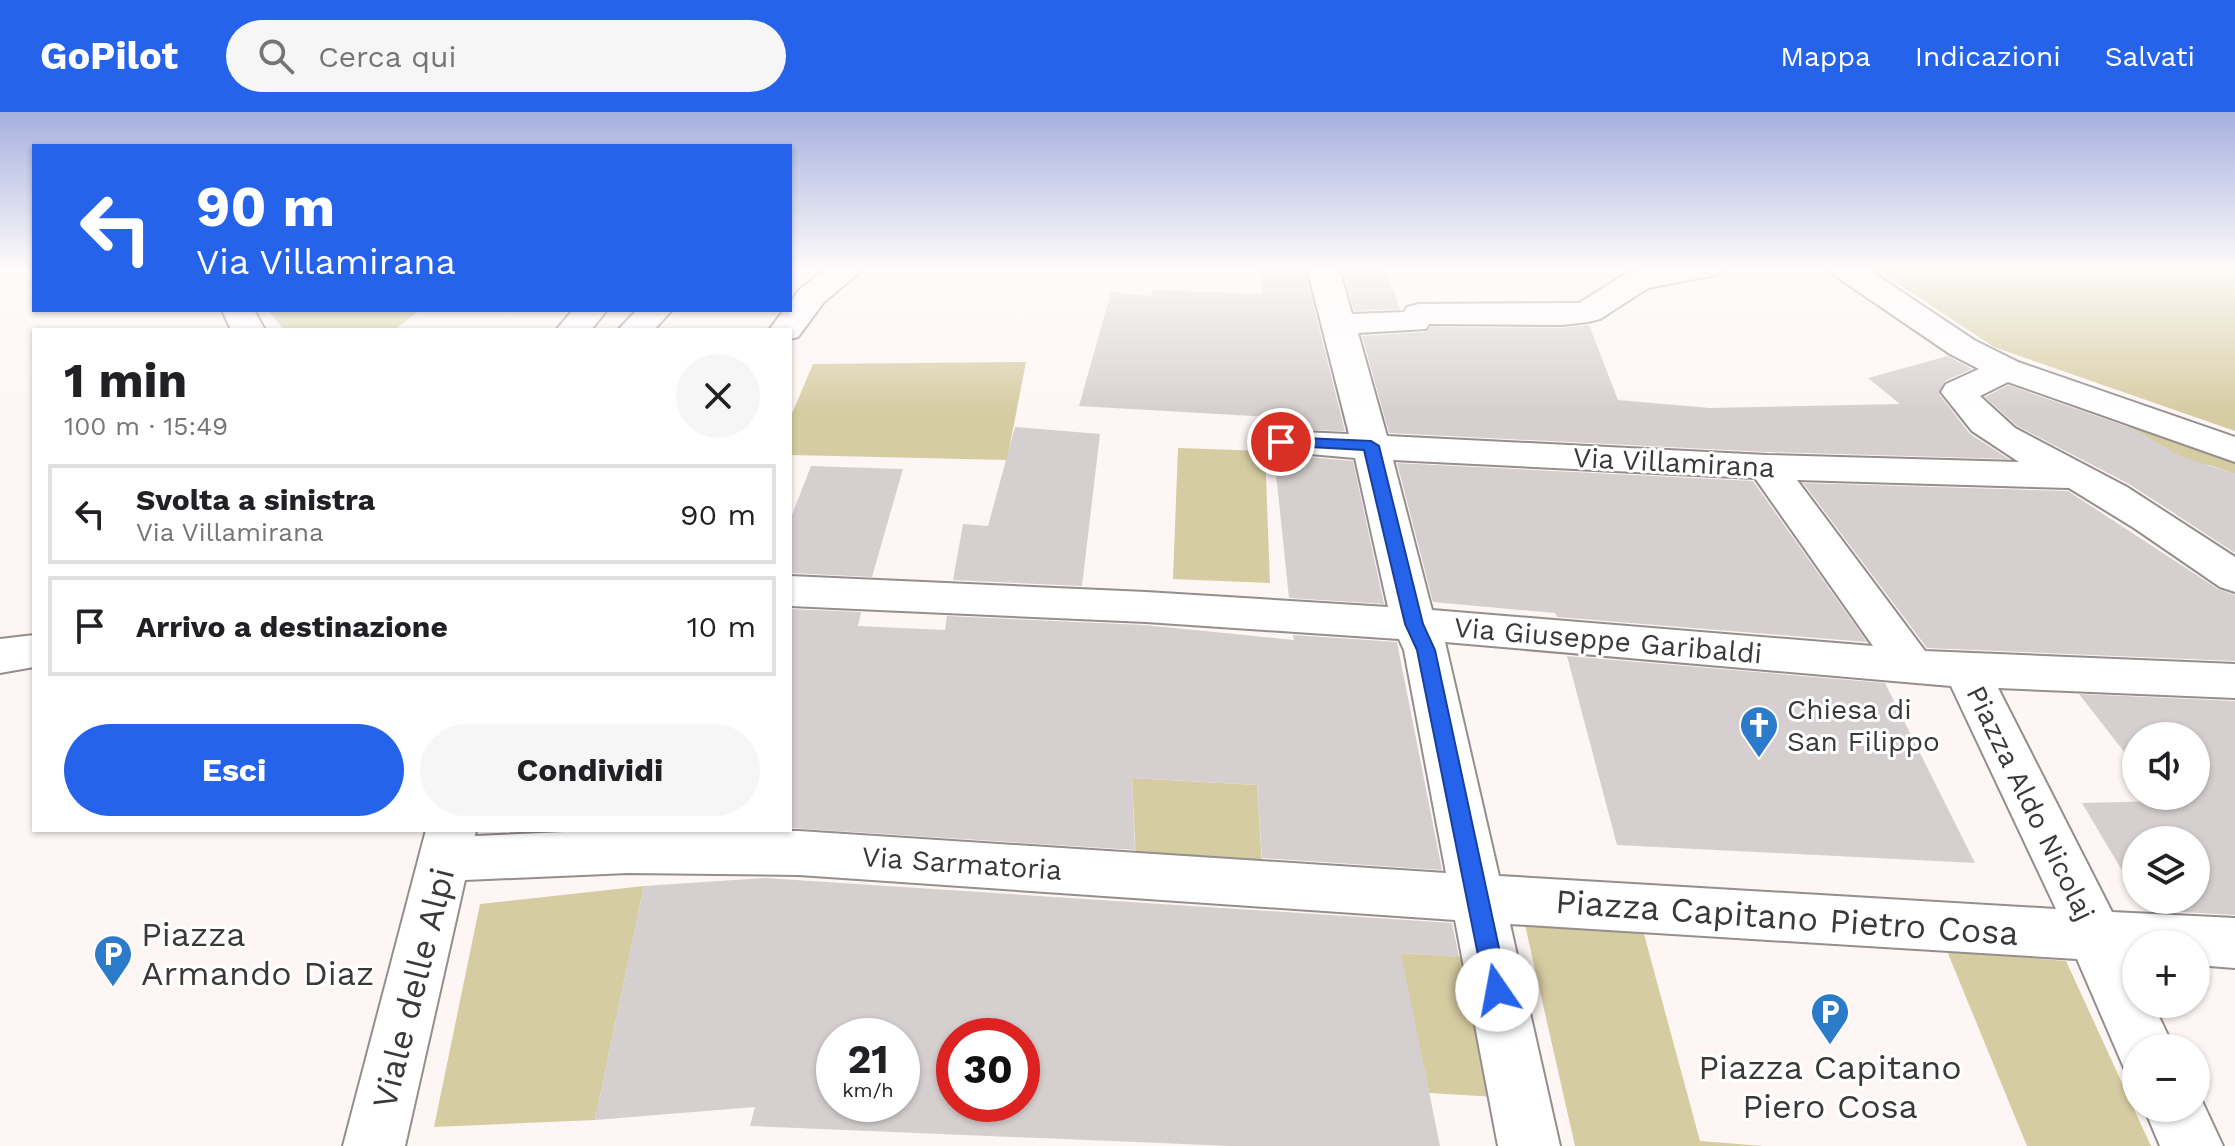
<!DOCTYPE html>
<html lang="it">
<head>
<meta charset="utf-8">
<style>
  :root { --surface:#fff; --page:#f6f6f6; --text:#202124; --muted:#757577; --line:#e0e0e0; --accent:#2563eb }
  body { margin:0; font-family:"Work Sans",sans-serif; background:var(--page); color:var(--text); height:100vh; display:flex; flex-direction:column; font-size:30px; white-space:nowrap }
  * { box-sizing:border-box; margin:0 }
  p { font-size:26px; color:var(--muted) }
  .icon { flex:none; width:44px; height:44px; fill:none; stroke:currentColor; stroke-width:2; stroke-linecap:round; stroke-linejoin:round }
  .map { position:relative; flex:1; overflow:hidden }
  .details { position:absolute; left:32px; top:216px; width:760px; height:504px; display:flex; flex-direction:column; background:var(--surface); border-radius:0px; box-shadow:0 2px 6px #0004 }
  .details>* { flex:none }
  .guide { position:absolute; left:32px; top:32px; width:760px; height:168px; border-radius:0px; box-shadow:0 2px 6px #0004; background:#2563eb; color:#fff; overflow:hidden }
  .buttons { position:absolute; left:2122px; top:610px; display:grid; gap:16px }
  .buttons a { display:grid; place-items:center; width:88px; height:88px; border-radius:50%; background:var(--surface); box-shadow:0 2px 6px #0004; font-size:40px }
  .speed { position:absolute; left:816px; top:906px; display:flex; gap:16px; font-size:40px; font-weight:700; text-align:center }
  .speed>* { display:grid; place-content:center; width:104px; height:104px; border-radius:50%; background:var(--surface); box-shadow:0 2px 6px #0004; line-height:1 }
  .speed small { font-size:20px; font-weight:400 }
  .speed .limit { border:12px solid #d22; background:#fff; color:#111 }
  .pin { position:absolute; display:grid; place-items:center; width:68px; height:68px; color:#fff; margin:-34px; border:4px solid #fff; border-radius:50%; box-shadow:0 2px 8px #0007 }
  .me { position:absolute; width:88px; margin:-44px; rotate:348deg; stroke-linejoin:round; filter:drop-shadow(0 0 6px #0008) }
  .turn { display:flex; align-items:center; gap:28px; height:168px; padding:0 32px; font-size:36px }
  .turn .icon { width:104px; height:104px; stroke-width:2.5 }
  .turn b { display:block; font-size:56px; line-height:68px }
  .round { display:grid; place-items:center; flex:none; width:84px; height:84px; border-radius:42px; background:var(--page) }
  .summary { display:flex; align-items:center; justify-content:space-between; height:136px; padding:0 32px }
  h1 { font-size:48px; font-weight:700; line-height:60px }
  .action { display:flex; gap:16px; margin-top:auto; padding:16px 32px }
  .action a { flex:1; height:92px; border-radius:48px; background:var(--accent); color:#fff; font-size:32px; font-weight:700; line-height:92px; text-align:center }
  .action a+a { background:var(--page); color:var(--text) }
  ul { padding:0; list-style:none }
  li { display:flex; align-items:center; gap:24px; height:100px; margin:0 16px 12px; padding:0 16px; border:4px solid var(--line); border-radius:0px }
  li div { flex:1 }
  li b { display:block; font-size:30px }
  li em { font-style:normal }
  header { display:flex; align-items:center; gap:48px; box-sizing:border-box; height:112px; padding:0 40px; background:var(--accent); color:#fff }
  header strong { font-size:38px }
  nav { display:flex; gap:44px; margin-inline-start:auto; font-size:28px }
  .search { width:560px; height:72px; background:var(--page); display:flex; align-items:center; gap:20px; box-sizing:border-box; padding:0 28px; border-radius:44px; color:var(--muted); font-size:30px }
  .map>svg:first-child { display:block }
  .green { fill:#d6cca2 }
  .building { fill:#d6cfd0; fill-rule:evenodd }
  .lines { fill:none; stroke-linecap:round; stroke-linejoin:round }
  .minor-casing { stroke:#948e8c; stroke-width:4 }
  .minor { fill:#fff; fill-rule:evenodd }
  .route { fill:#2563eb; stroke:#184099; stroke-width:2 }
  .labels { text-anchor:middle; stroke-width:6; stroke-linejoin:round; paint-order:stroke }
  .street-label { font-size:28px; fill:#3b3938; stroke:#fff }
  .poi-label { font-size:28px; fill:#3b3938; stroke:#fff; text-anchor:start }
  .near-street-label { font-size:34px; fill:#3b3938; stroke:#fff }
  .near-poi-label { font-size:34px; fill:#3b3938; stroke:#fff; text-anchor:start }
</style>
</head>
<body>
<header>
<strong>GoPilot</strong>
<div class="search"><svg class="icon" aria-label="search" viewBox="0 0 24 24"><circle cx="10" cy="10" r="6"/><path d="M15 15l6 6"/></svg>Cerca qui</div>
<nav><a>Mappa</a><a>Indicazioni</a><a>Salvati</a></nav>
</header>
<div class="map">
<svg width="2235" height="1034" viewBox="0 0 2235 1034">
  <rect width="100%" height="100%" fill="#fdf6f4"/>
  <g class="green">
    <polygon points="1874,156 2235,156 2235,319 1994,235"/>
    <polygon points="268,198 420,198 394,218 284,218"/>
    <polygon points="1026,250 1007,348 790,343 790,306 813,252"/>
    <polygon points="2120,310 2235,350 2235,362 2209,353 2190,380 2145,324"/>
    <polygon points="1178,336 1265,339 1270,471 1173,467"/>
    <polygon points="1132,666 1257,673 1262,752 1136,751"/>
    <polygon points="644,774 595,1008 434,1015 480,792"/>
    <polygon points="1523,804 1641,811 1700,1029 1763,1034 1575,1034"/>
    <polygon points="1947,839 2066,849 2151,1034 2027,1034"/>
    <polygon points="1400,841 1464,845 1496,985 1429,981"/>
  </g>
  <g class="building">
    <polygon points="1259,156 1304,156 1345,319 1271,317 1270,305 1079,294 1111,180 1152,184 1153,178 1263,182"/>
    <polygon points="1342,156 1385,156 1400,197 1354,199"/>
    <polygon points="1589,213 1618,288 1710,296 1900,292 1868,266 1948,244 1972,257 1945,269 1939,282 1970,322 2009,347 1767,340 1389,321 1362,224 1426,220 1431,215 1562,216"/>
    <polygon points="2008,273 2134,317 2180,344 2235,362 2235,441 2129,372 2017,314 1985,285"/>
    <polygon points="1015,315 1100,322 1082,474 953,468 963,412 988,414"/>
    <polygon points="1274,342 1353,349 1384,492 1289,486"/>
    <polygon points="1397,351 1753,369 1867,530 1557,505 1555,501 1433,490"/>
    <polygon points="811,354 903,357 872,465 790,461 790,408"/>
    <polygon points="1803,371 2068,379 2218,477 2235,483 2235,549 1927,536"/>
    <polygon points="790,497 861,500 858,514 945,518 947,504 1144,513 1294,528 1293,523 1397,530 1442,758 1262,746 1257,673 1132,666 1135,738 790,716"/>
    <polygon points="1567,544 1885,571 1975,751 1617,733"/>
    <polygon points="2079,582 2235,589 2235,803 2146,798 2140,788 2196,788 2196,728 2136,728 2136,782 2082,691 2162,689 2158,684 2196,684 2196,624 2136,624 2136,655"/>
    <path d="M 765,766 L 1452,811 L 1459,845 L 1401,841 L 1440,1034 L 1231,1034 L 750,1014 L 755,995 L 595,1008 L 644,774 ZM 834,924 L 902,924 L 902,992 L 834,992 ZM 954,924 L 1022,924 L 1022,992 L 954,992 Z"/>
  </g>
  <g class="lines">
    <defs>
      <g id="minor">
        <path d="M 829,156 L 865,156 L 824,190 L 798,225 L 790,227 L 790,218 L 769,218 L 784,198 L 790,198 C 790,179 815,166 829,156 Z"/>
        <path d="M 1307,156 L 1339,156 L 1352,202 L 1404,200 L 1407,195 L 1419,192 L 1579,191 L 1627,161 L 1638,158 L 1721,156 L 1716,163 L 1648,176 L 1600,207 L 1588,210 L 1562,213 L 1429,212 L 1426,217 L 1358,221 L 1387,324 L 1767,343 L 2019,350 L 1972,319 L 1941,280 L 1946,272 L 1979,257 L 1950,242 L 1834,163 L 1829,156 L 1866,156 L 1974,228 L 2018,250 L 2235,325 L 2235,350 L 2008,270 L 1980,284 L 2015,316 L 2127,375 L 2235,445 L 2235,480 L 2220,475 L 2134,416 L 2069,376 L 1797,368 L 1925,539 L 2235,552 L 2235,586 L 1998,576 L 2112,800 L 2235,806 L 2235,856 L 2196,853 L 2196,832 L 2136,832 L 2136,850 L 2133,850 L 2136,892 L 2153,892 L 2174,936 L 2136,936 L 2136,960 L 2124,956 L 2077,847 L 1510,812 L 1560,1034 L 1498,1034 L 1455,808 L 799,763 L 628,761 L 465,768 L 405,1034 L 343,1034 L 426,718 L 476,718 L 475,724 L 608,718 L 799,719 L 1446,761 L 1404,538 L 1399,527 L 1146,510 L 790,494 L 790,464 L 1146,480 L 1388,495 L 1355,346 L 1263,338 L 1257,330 L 1263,322 L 1276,319 L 1349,322 ZM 1393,348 L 1755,366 L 1873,534 L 1432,498 ZM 1445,530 L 1951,574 L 2056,797 L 1499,764 Z"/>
        <polygon points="222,198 254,198 265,218 231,218"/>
        <polygon points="573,198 607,198 591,218 556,218"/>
        <polygon points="637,198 672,198 654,218 618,218"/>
        <polygon points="34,523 34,555 0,561 0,527"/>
        <polygon points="2196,976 2223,1034 2160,1034 2144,996 2196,996"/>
      </g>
    </defs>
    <use href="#minor" class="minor-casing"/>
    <use href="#minor" class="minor"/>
  </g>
  <linearGradient id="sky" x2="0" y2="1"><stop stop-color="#a6b0df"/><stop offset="0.52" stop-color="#fefbfa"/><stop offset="1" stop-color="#fefbfa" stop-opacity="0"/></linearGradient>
  <rect width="2235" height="301" fill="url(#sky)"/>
  <polygon class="route" points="1281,325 1371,329 1379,334 1423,512 1435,538 1508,878 1505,885 1497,888 1489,885 1485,878 1417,538 1405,512 1364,338 1275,333 1273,330"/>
  <defs>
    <symbol id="church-pin" viewBox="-11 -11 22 30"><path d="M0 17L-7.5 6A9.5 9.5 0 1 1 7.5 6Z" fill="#2b7bca" stroke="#fff"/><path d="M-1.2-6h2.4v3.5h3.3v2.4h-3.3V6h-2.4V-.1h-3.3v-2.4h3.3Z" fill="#fff"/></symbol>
    <symbol id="parking-pin" viewBox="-11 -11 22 30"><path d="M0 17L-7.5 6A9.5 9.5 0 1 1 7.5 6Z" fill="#2b7bca" stroke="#fff"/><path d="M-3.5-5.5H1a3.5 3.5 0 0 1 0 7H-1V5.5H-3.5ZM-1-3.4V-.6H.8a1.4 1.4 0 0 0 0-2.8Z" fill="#fff"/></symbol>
  </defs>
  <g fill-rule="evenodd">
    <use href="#church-pin" x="1737" y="591" width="44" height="60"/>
    <use href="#parking-pin" x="91" y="820" width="44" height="60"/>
    <use href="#parking-pin" x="1808" y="878" width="44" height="60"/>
  </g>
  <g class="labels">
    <g class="street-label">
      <text transform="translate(1674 350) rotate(3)" y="10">Via Villamirana</text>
      <text transform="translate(1608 528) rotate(5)" y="10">Via Giuseppe Garibaldi</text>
      <text transform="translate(2031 691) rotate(64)" y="10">Piazza Aldo Nicolaj</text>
      <text transform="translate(962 751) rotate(4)" y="10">Via Sarmatoria</text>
    </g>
    <g class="poi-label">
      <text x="1787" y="607">Chiesa di<tspan x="1787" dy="32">San Filippo</tspan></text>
    </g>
    <g class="near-street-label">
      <text transform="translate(1787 805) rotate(4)" y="12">Piazza Capitano Pietro Cosa</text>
      <text transform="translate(413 876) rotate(-76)" y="12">Viale delle Alpi</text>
    </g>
    <g class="near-poi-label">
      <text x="141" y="834">Piazza<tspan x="141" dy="39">Armando Diaz</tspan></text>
      <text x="1830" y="967" text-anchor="middle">Piazza Capitano<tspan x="1830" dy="39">Piero Cosa</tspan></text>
    </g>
  </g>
</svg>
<div class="buttons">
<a><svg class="icon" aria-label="sound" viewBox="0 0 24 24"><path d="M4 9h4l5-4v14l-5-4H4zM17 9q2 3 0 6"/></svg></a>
<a><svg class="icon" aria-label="layers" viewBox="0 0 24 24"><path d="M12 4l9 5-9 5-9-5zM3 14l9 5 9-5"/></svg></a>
<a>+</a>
<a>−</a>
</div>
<div class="speed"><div>21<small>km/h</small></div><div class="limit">30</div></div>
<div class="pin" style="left:1281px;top:330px;background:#d93025"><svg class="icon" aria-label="arrive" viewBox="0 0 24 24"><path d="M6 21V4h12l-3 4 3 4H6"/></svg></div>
<svg class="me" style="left:1497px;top:878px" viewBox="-20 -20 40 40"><circle r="19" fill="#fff"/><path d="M0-13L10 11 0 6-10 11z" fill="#2563eb"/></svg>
<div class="guide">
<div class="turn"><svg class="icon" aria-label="left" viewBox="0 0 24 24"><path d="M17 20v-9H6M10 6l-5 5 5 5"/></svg><div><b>90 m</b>Via Villamirana</div></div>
</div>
<section class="details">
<div class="summary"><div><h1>1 min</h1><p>100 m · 15:49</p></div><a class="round"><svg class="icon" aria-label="close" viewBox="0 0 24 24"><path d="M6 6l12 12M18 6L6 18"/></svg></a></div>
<ul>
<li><svg class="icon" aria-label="left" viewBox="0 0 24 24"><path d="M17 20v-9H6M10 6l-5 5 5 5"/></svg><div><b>Svolta a sinistra</b><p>Via Villamirana</p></div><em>90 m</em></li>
<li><svg class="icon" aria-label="arrive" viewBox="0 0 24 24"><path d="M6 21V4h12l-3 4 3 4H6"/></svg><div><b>Arrivo a destinazione</b></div><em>10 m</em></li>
</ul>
<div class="action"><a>Esci</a><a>Condividi</a></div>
</section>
</div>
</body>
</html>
